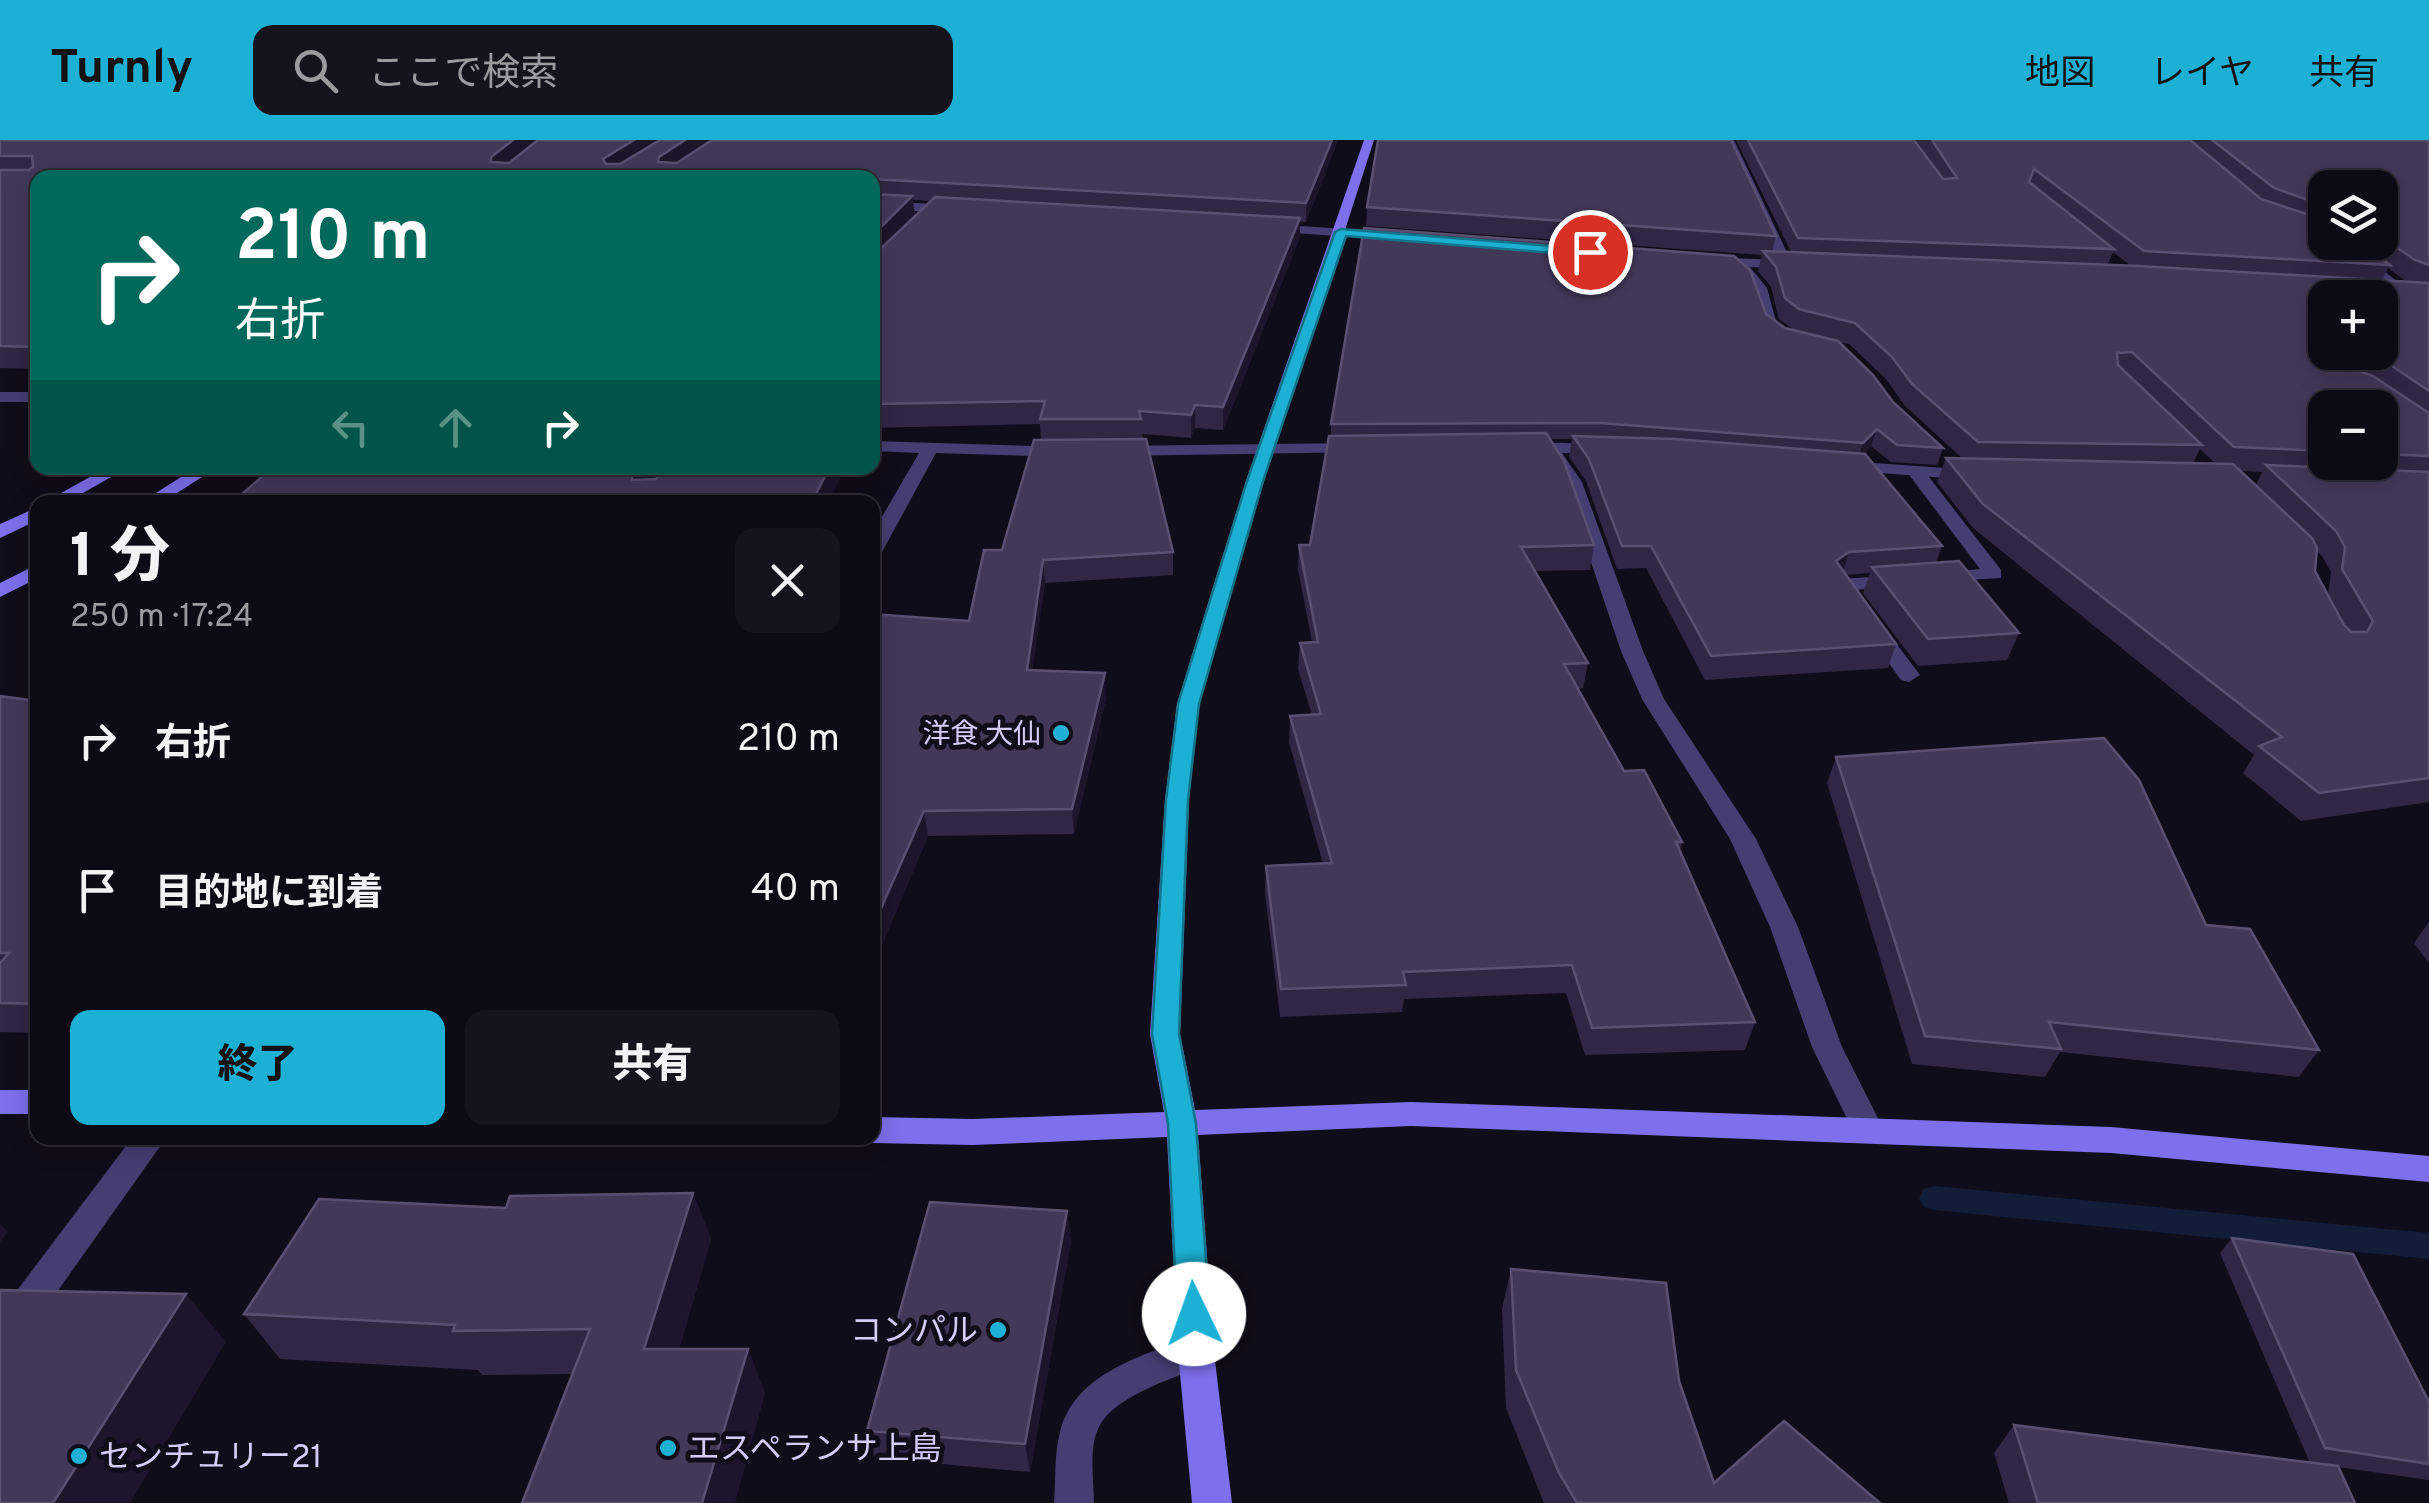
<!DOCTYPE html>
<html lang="ja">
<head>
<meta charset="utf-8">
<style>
  :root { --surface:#0c0a14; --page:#15131d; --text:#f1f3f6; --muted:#9a9aa0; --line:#2c2b34; --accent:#1cb1d4 }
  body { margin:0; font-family:Overpass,"Noto Sans JP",sans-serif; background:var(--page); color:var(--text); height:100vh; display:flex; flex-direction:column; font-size:38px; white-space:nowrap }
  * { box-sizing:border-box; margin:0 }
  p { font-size:32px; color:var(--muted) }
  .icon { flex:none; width:55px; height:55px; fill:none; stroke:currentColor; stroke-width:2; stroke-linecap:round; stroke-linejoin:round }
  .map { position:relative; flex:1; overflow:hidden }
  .details { position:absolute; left:30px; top:355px; width:850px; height:650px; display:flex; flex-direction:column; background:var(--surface); border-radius:20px; box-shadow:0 5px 25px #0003,0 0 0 2px var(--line) }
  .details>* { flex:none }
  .hud { position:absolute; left:30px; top:30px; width:850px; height:305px; border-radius:20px; box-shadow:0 5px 25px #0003,0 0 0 2px var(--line); background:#00695c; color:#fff; overflow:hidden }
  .buttons { position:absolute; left:2308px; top:30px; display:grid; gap:20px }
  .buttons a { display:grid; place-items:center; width:90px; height:90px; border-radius:20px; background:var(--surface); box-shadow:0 5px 25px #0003,0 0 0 2px var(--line); font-size:50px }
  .pin { position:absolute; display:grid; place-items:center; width:85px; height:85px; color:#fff; margin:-42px; border:5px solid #fff; border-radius:50%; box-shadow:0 2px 10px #0007 }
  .me { position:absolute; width:110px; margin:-55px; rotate:357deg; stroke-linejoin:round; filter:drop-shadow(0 0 8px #0008) }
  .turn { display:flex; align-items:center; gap:35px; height:210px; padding:0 40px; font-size:45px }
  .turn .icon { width:130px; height:130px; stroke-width:2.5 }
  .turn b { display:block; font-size:70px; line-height:85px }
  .lanes { display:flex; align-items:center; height:95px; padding:0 40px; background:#0003; justify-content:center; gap:50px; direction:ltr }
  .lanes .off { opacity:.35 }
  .round { display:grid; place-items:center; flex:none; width:105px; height:105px; border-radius:20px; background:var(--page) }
  .headline { display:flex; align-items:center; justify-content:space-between; height:170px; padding:0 40px }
  h1 { font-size:60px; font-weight:800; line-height:75px }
  .action { display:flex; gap:20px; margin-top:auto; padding:20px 40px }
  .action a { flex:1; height:115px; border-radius:20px; background:var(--accent); color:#111; font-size:40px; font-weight:800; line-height:115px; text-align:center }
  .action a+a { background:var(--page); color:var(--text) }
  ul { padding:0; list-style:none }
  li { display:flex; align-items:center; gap:30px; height:150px; padding:0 40px }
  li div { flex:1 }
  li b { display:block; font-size:38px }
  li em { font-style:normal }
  header { display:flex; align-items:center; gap:60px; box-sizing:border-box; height:140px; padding:0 50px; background:var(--accent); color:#111 }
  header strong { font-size:48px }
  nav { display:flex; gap:55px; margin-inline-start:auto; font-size:35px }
  .search { width:700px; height:90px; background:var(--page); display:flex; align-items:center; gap:25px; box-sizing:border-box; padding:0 35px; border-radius:20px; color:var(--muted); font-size:38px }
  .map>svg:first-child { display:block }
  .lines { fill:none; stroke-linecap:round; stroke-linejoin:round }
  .stream { fill:#121d39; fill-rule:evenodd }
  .lane { fill:#453e73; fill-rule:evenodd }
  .street { fill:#453e73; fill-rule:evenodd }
  .secondary { fill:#7e6fec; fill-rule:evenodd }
  .wall { fill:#302745; fill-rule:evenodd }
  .shaded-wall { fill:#1c152c }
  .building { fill:#423959; stroke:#595072; stroke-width:2.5 }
  .route { fill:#1cb1d4; stroke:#12738a; stroke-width:2.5 }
  .poi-dot { fill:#1cb1d4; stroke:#100d1a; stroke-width:4 }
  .labels { text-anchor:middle; stroke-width:10; stroke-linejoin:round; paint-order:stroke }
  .poi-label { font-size:28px; fill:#d5ccf8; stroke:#100d1a; text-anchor:end }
  .near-poi-label { font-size:32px; fill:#d5ccf8; stroke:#100d1a; text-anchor:start }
</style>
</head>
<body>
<header>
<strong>Turnly</strong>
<div class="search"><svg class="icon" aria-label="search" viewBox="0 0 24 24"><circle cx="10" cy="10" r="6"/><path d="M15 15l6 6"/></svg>ここで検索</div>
<nav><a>地図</a><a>レイヤ</a><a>共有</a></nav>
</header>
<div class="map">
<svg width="2429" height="1363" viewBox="0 0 2429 1363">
  <rect width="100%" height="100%" fill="#100d1a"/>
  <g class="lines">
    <polygon class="stream" points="1934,1046 2429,1093 2429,1119 1934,1070 1924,1067 1919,1058 1924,1049"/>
    <g class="lane">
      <polygon points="1916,327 1922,328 2001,430 2001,438 1930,442 1930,434 1980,429 1907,332"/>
      <polygon points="1897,435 1907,441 1904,445 1856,450 1920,535 1909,542 1901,540 1832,445 1842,439"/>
    </g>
    <g class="street">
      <path d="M 1724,0 L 1734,0 L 1791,121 L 1802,125 L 1795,129 L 1750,127 L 1767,148 L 1776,181 L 1794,193 L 1794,199 L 1784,199 L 1764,186 C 1756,166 1757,140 1735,128 C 1725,123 1713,127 1703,121 L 1710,117 L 1777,120 Z"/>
      <polygon points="872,61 957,65 963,69 957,73 872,69"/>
      <polygon points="1266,84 1396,92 1402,96 1396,100 1262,91 1260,88"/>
      <polygon points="2330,102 2345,102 2429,165 2429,176"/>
      <rect x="0" y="252" width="38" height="10"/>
      <polygon points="872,301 1065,307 1074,312 1065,317 936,313 882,412 872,418 872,394 919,313 872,311"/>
      <polygon points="1520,302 1605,304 1614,309 1605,314 1562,313 1582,342 1643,511 1664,559 1756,699 1798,787 1842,907 1883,988 1878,997 1867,1001 1856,997 1812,907 1770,787 1730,699 1642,559 1621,511 1564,342 1544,313 1514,311 1514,303"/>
      <polygon points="1360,303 1369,308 1366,312 1115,316 1106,311 1115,306"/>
      <polygon points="1845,321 1974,330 1983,335 1974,340 1839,330 1839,322"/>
      <polygon points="132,998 166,998 13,1214 0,1218 0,1173"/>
      <path d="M 1196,1195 L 1209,1200 L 1214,1212 L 1209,1224 C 1179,1236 1116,1255 1100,1285 C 1088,1305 1094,1340 1094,1363 L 1054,1363 C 1056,1339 1054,1315 1060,1292 C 1075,1232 1145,1215 1196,1195 Z"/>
    </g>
    <g class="secondary">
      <polygon points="1364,0 1374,0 1264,341 1199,564 1189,660 1180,894 1195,970 1411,962 2111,987 2429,1016 2429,1042 2111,1013 1411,986 1198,995 1214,1212 1232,1363 1192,1363 1178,1212 1167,997 973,1005 872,1003 860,998 872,998 872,977 973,979 1164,972 1150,894 1165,660 1177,564 1246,341"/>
      <polygon points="106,328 127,328 67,362 45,362"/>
      <polygon points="195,328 216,328 163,362 142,362"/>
      <polygon points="38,367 38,380 0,398 0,384"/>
      <polygon points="38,424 38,438 0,457 0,443"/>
      <rect x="0" y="950" width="38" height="24"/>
    </g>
  </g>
  <g class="wall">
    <path d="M 0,0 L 1338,0 L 1306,82 L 1300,82 L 1300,97 L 1223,290 L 1195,288 L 1191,298 L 1142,294 L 1173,412 L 1173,435 L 1045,443 L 1032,530 L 1106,558 L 1074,694 L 928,696 L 873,826 L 872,474 L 969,481 L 1002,410 L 1041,300 L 1040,284 L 872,288 L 872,38 L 38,38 L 38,229 L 0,228 ZM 913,60 L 931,61 L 901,90 L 915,75 Z"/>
    <path d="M 1736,0 L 1914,0 L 1934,27 L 1916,0 L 2429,0 L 2429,662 L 2301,681 L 2243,633 L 2254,615 L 1973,388 L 1937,342 L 1946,318 L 1962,318 L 1905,266 L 1886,239 L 1849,204 L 1839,202 L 1893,262 L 1943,308 L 1937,325 L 1891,322 L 1871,306 L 1864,314 L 1942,406 L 1936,423 L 2019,493 L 2007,520 L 1918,526 L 1863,453 L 1870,433 L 1846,435 L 1896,504 L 1888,528 L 1705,540 L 1646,428 L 1617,429 L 1586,341 L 1569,317 L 1572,299 L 1550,299 L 1594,405 L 1590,430 L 1535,431 L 1588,523 L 1583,548 L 1578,549 L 1624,631 L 1682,702 L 1680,710 L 1755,882 L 1745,910 L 1585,915 L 1566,853 L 1404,859 L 1402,872 L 1280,877 L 1265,753 L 1266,726 L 1323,724 L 1289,602 L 1290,576 L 1312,575 L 1298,529 L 1300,503 L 1312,502 L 1298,429 L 1299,405 L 1310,405 L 1331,296 L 1331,284 L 1766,174 L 1785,188 L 1794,190 L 1779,179 L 1771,147 L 1758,131 L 1762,115 L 1366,86 L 1367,67 L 1776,96 L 1772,112 L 1791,112 ZM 2325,48 L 2380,48 L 2380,102 L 2325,102 ZM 2113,112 L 2130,125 L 2108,124 ZM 2388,128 L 2404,140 L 2413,143 L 2382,141 ZM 2325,158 L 2380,212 L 2325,212 ZM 2325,268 L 2380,268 L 2380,322 L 2325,322 ZM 2200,309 L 2215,323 L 2193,323 ZM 2241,331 L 2262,332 L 2256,345 ZM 2317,411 L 2322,416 L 2331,432 L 2328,454 L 2315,431 Z"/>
    <polygon points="0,556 38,561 38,893 0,892"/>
    <polygon points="1836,617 2319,910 2299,937 2060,912 2045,937 1912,924 1827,643"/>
    <polygon points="2429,782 2429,823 2414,803"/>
    <polygon points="693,1053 711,1099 679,1209 748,1209 765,1254 573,1234 482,1235 478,1230 280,1219 244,1174 506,1068"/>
    <polygon points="1067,1071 1071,1101 1030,1332 875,1318 867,1291"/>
    <polygon points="2232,1098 2429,1262 2429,1340 2338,1327 2355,1363 2009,1363 1994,1313 2014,1285 2310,1323 2220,1113"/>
    <polygon points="1511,1129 1679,1241 1714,1343 1880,1363 1544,1363 1506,1268 1502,1169"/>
  </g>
  <g class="shaded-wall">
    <polygon points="513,0 540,0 496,38 491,22 491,17"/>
    <polygon points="634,0 665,0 607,37 603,19"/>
    <polygon points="685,0 716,0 663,35 658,22 659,17"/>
    <polygon points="1332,0 1338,0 1306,82 1306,63"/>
    <polygon points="912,56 915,75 872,119 872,96"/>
    <polygon points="1300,78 1300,97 1223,290 1223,267"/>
    <polygon points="2353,212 2342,233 2343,215"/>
    <polygon points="1195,265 1195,288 1191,298 1191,275"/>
    <polygon points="1877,289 1871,306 1858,319 1863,303"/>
    <polygon points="638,328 664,328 639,360 632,335"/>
    <polygon points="829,328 845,328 829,362 812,362"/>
    <polygon points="1849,412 1842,435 1836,421"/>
    <polygon points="1043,420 1045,443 1029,554 1027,530"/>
    <polygon points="1105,533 1106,558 1074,694 1072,669"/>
    <polygon points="924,671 928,696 873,826 872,789"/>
    <polygon points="693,1053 711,1099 666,1253 644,1209"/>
    <polygon points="1067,1071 1071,1101 1030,1332 1025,1304"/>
    <polygon points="0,1084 8,1092 0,1102"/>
    <polygon points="186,1154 226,1202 130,1363 53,1363"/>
    <polygon points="748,1209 765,1254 735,1363 702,1363"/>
  </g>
  <g class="building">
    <polygon points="0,0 513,0 491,17 491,22 509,23 538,0 634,0 603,19 606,24 620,24 660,0 685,0 659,17 658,22 677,23 712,0 1332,0 1306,63 872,39 872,38 38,38 38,207 0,206 0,30 29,30 33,27 32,16 0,16"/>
    <polygon points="1378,0 1731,0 1776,96 1367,67"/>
    <polygon points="1748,0 1914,0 1943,39 1957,38 1932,0 2190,0 2261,59 2325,80 2325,102 2360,102 2390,125 2144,111 2034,29 2029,42 2114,109 1798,98"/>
    <polygon points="2212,0 2425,0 2429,2 2429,125 2415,120 2380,96 2380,48 2325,48 2325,66 2274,48"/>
    <polygon points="872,54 912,56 872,96"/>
    <polygon points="935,57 1300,78 1223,267 1195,265 1191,275 1139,271 1141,279 1040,279 1045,261 872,264 872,117"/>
    <polygon points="1364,88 1734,116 1750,130 1766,174 1785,188 1838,201 1873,235 1893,262 1943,308 1897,305 1877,289 1863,303 1600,283 1331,284"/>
    <polygon points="1763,111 2139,126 2429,143 2429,251 2389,224 2356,212 2380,212 2380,158 2325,158 2325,212 2351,212 2343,215 2343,225 2373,236 2429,273 2429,316 2380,314 2380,268 2325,268 2325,311 2234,307 2132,212 2117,213 2118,225 2202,305 1978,302 1912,244 1892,217 1855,183 1799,169 1785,158 1776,127"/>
    <polygon points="1546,293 1564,321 1594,405 1521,407 1588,523 1564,524 1624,631 1644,630 1682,702 1676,702 1755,882 1592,888 1572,825 1403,832 1406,845 1281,849 1266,726 1332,723 1290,576 1321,574 1300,503 1318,502 1299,405 1310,405 1329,296"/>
    <polygon points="1573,296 1675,299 1865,314 1942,406 1849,412 1836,421 1896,504 1711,516 1651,406 1622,406 1589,319"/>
    <polygon points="1146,299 1173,412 1043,420 1027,530 1105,533 1072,669 924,671 872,789 872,474 969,481 984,410 1002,410 1034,300"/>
    <polygon points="1946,318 2233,324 2312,398 2317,408 2315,431 2344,485 2351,492 2367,492 2373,481 2342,429 2345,407 2336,391 2266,325 2429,332 2429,638 2319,653 2259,606 2282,597 1983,364"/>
    <polygon points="272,328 638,328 632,335 632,340 656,339 665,328 829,328 812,362 233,362"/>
    <polygon points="1959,421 2019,493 1928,499 1872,427"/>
    <polygon points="0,556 38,561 38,864 0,863 0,823 9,813 0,813"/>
    <polygon points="2104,598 2139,640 2206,785 2250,789 2319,910 2049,882 2061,909 1925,896 1836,617"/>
    <polygon points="693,1053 644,1209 748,1209 702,1363 522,1363 590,1189 453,1191 455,1185 244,1174 319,1059 506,1068 510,1056"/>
    <polygon points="930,1062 1067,1071 1025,1304 867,1291"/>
    <polygon points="2232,1098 2353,1114 2429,1262 2429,1324 2325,1308"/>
    <polygon points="1511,1129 1666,1143 1679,1241 1714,1343 1784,1281 1880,1363 1577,1363 1559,1333 1516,1230"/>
    <polygon points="0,1150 186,1154 53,1363 0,1363"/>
    <polygon points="2014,1285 2338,1326 2355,1363 2038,1363"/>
  </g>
  <polygon class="route" points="1341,89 1590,109 1596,112 1590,116 1346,96 1263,341 1199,564 1188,660 1179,894 1196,984 1210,1174 1205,1184 1194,1188 1182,1184 1177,1174 1168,984 1152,894 1166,660 1178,564 1247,341 1335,92"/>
  <g class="poi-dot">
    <circle cx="1061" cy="593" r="10"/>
    <circle cx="998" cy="1190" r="10"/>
    <circle cx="668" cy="1308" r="10"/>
    <circle cx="79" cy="1316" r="10"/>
  </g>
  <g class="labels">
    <g class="poi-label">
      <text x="1041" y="603">洋食 大仙</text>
    </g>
    <g class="near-poi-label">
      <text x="978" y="1201" text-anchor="end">コンパル</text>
      <text x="688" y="1319">エスペランサ上島</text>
      <text x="99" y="1327">センチュリー21</text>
    </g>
  </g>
</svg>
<div class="buttons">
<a><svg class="icon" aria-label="layers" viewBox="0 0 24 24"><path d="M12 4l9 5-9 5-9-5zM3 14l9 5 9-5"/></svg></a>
<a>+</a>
<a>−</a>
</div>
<div class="pin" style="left:1590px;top:112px;background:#d93025"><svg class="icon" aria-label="arrive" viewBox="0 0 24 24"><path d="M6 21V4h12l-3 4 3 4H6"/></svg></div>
<svg class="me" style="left:1194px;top:1174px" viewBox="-20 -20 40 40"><circle r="19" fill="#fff"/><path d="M0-13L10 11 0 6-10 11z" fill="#1cb1d4"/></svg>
<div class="hud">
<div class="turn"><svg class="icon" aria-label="right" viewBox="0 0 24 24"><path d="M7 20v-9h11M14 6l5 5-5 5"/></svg><div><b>210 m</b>右折</div></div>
<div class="lanes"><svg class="icon off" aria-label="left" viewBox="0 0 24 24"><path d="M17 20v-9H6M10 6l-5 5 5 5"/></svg><svg class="icon off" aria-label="ahead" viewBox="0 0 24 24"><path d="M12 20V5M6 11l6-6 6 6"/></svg><svg class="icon" aria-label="right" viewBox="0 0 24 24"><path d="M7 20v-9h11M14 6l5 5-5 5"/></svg></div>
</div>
<section class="details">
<div class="headline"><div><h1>1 分</h1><p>250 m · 17:24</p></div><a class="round"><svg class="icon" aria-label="close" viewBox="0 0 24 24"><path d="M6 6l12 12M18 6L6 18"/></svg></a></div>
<ul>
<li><svg class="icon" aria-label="right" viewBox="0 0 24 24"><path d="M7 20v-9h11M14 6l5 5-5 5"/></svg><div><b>右折</b></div><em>210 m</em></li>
<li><svg class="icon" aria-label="arrive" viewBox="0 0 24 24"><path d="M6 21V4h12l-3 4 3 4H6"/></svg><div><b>目的地に到着</b></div><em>40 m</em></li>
</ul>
<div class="action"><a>終了</a><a>共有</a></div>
</section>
</div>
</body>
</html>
